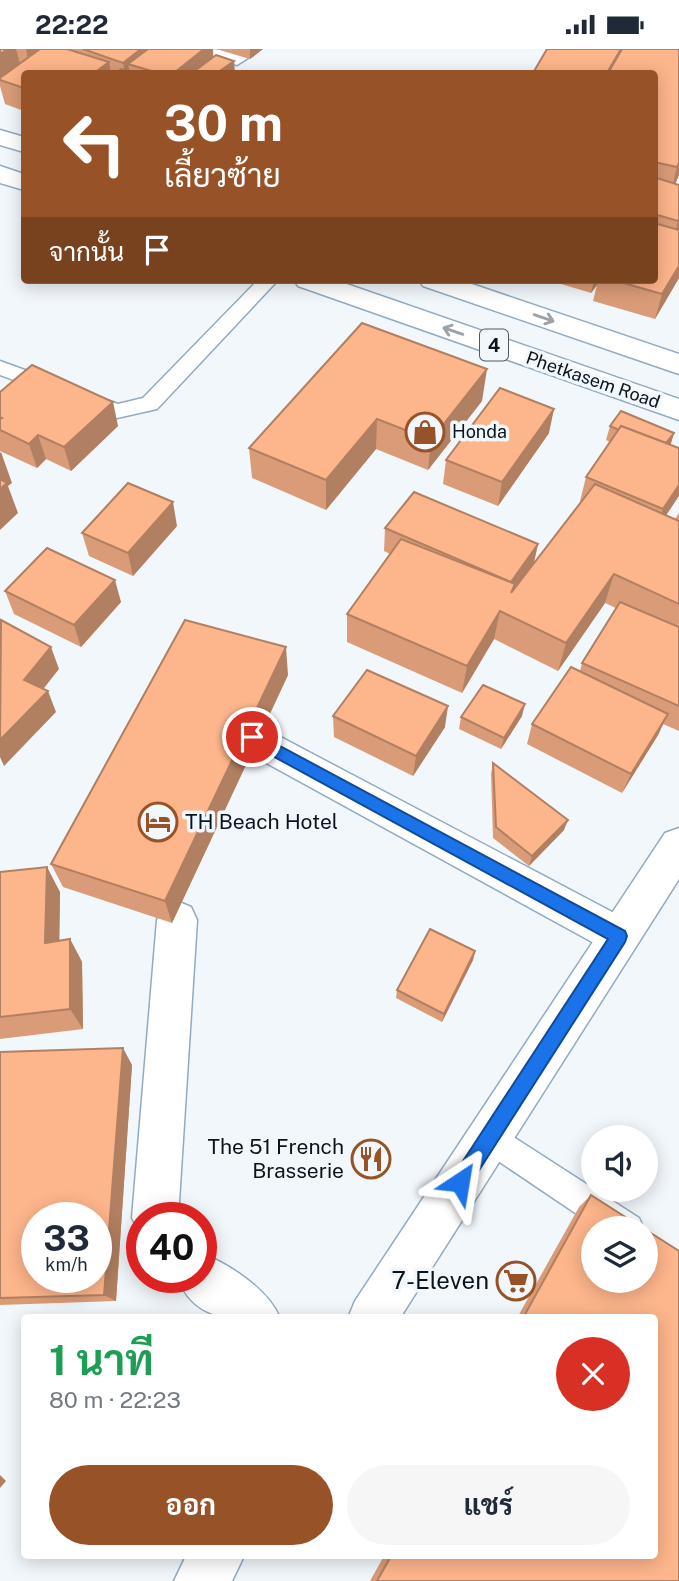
<!DOCTYPE html>
<html lang="th">
<head>
<meta charset="utf-8">
<style>
  :root { --surface:#fff; --page:#f6f6f7; --text:#1f2937; --muted:#747a83; --accent:#975327 }
  body { margin:0; font-family:"Public Sans",Sarabun,sans-serif; background:var(--page); color:var(--text); height:100vh; display:flex; flex-direction:column; font-size:26px; white-space:nowrap }
  * { box-sizing:border-box; margin:0 }
  p { font-size:23px; color:var(--muted) }
  .icon { flex:none; width:38px; height:38px; fill:none; stroke:currentColor; stroke-width:2; stroke-linecap:round; stroke-linejoin:round }
  .map { position:relative; flex:1; overflow:hidden }
  .drawer { position:absolute; left:21px; top:1265px; width:637px; height:245px; display:flex; flex-direction:column; background:var(--surface); border-radius:7px; box-shadow:0 4px 18px #0003 }
  .drawer>* { flex:none }
  .top-card { position:absolute; left:21px; top:21px; width:637px; height:214px; border-radius:7px; box-shadow:0 4px 18px #0003; background:#975327; color:#fff; overflow:hidden }
  .buttons { position:absolute; left:581px; top:1076px; display:grid; gap:14px }
  .buttons a { display:grid; place-items:center; width:77px; height:77px; border-radius:50%; background:var(--surface); box-shadow:0 4px 18px #0003; font-size:35px }
  .speed { position:absolute; left:21px; top:1153px; display:flex; gap:14px; font-size:35px; font-weight:700; text-align:center }
  .speed>* { display:grid; place-content:center; width:91px; height:91px; border-radius:50%; background:var(--surface); box-shadow:0 4px 18px #0003; line-height:1 }
  .speed small { font-size:18px; font-weight:400 }
  .speed .limit { border:10px solid #d22; background:#fff; color:#111 }
  .pin { position:absolute; display:grid; place-items:center; width:60px; height:60px; color:#fff; margin:-30px; border:4px solid #fff; border-radius:50%; box-shadow:0 2px 7px #0007 }
  .me { position:absolute; width:77px; margin:-38px; rotate:33deg; stroke-linejoin:round; filter:drop-shadow(0 0 5px #0008) }
  .turn { display:flex; align-items:center; gap:24px; height:147px; padding:0 28px; font-size:32px }
  .turn .icon { width:91px; height:91px; stroke-width:2.5 }
  .turn b { display:block; font-size:49px; line-height:60px }
  .then { display:flex; align-items:center; height:66px; padding:0 28px; background:#0003; gap:14px; font-size:26px }
  .round { display:grid; place-items:center; flex:none; width:74px; height:74px; border-radius:37px; background:var(--page) }
  .summary { display:flex; align-items:center; justify-content:space-between; height:119px; padding:0 28px }
  h1 { font-size:42px; font-weight:700; line-height:52px; color:#1e9e55 }
  .action { display:flex; gap:14px; margin-top:auto; padding:14px 28px }
  .action a { flex:1; height:80px; border-radius:42px; background:var(--accent); color:#fff; font-size:28px; font-weight:700; line-height:80px; text-align:center }
  .action a+a { background:var(--page); color:var(--text) }
  .status { display:flex; justify-content:space-between; align-items:center; height:49px; padding:0 35px; background:var(--surface); direction:ltr }
  .status svg { height:19px; fill:currentColor }
  .map>svg:first-child { display:block }
  .lines { fill:none; stroke-linecap:round; stroke-linejoin:round }
  .service-casing { stroke:#90abc2; stroke-width:3 }
  .minor-casing { stroke:#90abc2; stroke-width:3 }
  .tertiary-casing { stroke:#90abc2; stroke-width:3 }
  .primary-casing { stroke:#90abc2; stroke-width:3 }
  .service { fill:#fff; fill-rule:evenodd }
  .minor { fill:#fff; fill-rule:evenodd }
  .tertiary { fill:#fff; fill-rule:evenodd }
  .primary { fill:#fff; fill-rule:evenodd }
  .wall { fill:#da9c78 }
  .shaded-wall { fill:#b17f61 }
  .building { fill:#fdb58b; stroke:#b17f61; stroke-width:2; fill-rule:evenodd }
  .oneway { stroke:#9da1a5 }
  .route { fill:#1a73e8; stroke:#114b97; stroke-width:2 }
  .labels { text-anchor:middle; stroke-width:7; stroke-linejoin:round; paint-order:stroke }
  .far-street-label { font-size:18px; fill:#0a141d; stroke:#f2f7fc }
  .far-poi-label { font-size:18px; fill:#0a141d; stroke:#f2f7fc; text-anchor:start }
  .shield { fill:#f2f7fc; stroke:#505860; stroke-width:2 }
  .shield-label { font-size:19px; font-weight:bold; fill:#0a141d }
  .poi-label { font-size:21px; fill:#0a141d; stroke:#f2f7fc; text-anchor:start }
  .near-poi-label { font-size:24px; fill:#0a141d; stroke:#f2f7fc; text-anchor:end }
</style>
</head>
<body>
<div class="status"><b>22:22</b><svg viewBox="0 0 49 12"><path d="M0 12V9h3v3zM5 12V6h3v6zM10 12V3h3v9zM15 12V0h3v12zM26 1h20v11H26zM47 4h2v5h-2z"/></svg></div>
<div class="map">
<svg width="679" height="1532" viewBox="0 0 679 1532">
  <rect width="100%" height="100%" fill="#f2f7fc"/>
  <g class="lines">
    <defs>
      <g id="service">
        <polygon points="258,231 278,231 157,360 117,369 0,326 0,312 118,355 143,349"/>
        <polygon points="490,1073 639,1169 644,1180 599,1180 479,1099 475,1088 479,1077"/>
      </g>
      <g id="minor">
        <path d="M 195,0 C 211,0 238,0 248,9 L 237,16 L 198,5 Z"/>
        <polygon points="252,673 633,874 640,887 633,900 619,906 605,900 239,699 234,688 239,677"/>
        <polygon points="177,852 191,858 197,871 178,1169 142,1169 142,1187 132,1169 157,871 163,858"/>
        <path d="M 201,1204 C 230,1216 268,1240 280,1269 C 236,1269 197,1277 177,1228 L 201,1228 Z"/>
      </g>
      <g id="tertiary">
        <polygon points="679,779 679,830 400,1269 348,1269 355,1252 665,784"/>
        <polygon points="186,1507 244,1507 232,1532 174,1532"/>
      </g>
      <g id="primary">
        <polygon points="0,81 24,88 24,103 0,96"/>
        <polygon points="0,117 24,125 24,141 0,134"/>
        <polygon points="294,231 335,231 679,350 679,371 298,237"/>
        <polygon points="419,231 460,231 679,305 679,325 423,237"/>
      </g>
    </defs>
    <use href="#service" class="service-casing"/>
    <use href="#minor" class="minor-casing"/>
    <use href="#tertiary" class="tertiary-casing"/>
    <use href="#primary" class="primary-casing"/>
    <use href="#service" class="service"/>
    <use href="#minor" class="minor"/>
    <use href="#tertiary" class="tertiary"/>
    <use href="#primary" class="primary"/>
  </g>
  <g class="wall">
    <polygon points="0,0 213,0 213,8 235,24 24,24 24,62 5,55 0,37"/>
    <polygon points="216,0 263,0 250,10"/>
    <polygon points="679,0 679,126 675,135 679,136 679,229 655,270 593,252 597,236 591,244 548,231 654,231 654,24"/>
    <polygon points="362,274 482,352 428,421 376,400 326,461 252,429 249,399"/>
    <polygon points="0,343 118,377 71,422 46,410 37,419 0,402"/>
    <polygon points="610,377 674,384 670,396 666,466 675,470 679,464 679,682 663,675 658,686 622,744 527,695 532,675 580,622 582,614 616,559 605,554 558,622 494,590 462,644 347,593 347,565 390,505 384,502 385,479 538,495 533,516 582,453 580,452 586,428 610,393 606,391"/>
    <polygon points="549,384 498,457 443,435 446,411"/>
    <polygon points="177,477 133,527 89,507 82,484"/>
    <polygon points="5,542 121,553 81,598 14,565"/>
    <polygon points="288,626 172,874 63,838 51,815"/>
    <polygon points="333,667 445,678 413,727 334,688"/>
    <polygon points="522,667 501,700 459,680 461,668"/>
    <polygon points="493,714 564,781 529,817 493,789 491,725"/>
    <polygon points="0,823 60,843 59,892 70,890 82,913 83,980 0,990"/>
    <polygon points="475,902 473,911 442,973 396,949 397,941"/>
    <polygon points="0,1003 132,1016 116,1252 0,1256"/>
    <polygon points="591,1146 644,1180 593,1180 593,1232 646,1232 646,1181 679,1202 679,1532 370,1532 384,1507 654,1507 654,1269 517,1269 579,1158"/>
  </g>
  <g class="shaded-wall">
    <polygon points="8,0 16,0 21,19 0,31 0,5"/>
    <polygon points="26,0 50,0 29,15"/>
    <polygon points="141,0 166,0 128,15 130,24 125,24 123,14"/>
    <polygon points="204,0 213,0 214,19 207,24 174,24"/>
    <polygon points="250,0 263,0 250,10"/>
    <polygon points="234,12 235,24 217,24"/>
    <polygon points="109,13 111,24 94,24"/>
    <polygon points="679,114 679,126 669,150 677,118"/>
    <polygon points="679,170 679,185 671,197 678,172"/>
    <polygon points="679,217 679,229 655,270 662,245"/>
    <polygon points="594,231 598,231 597,236 591,244"/>
    <polygon points="487,320 482,352 428,421 431,391"/>
    <polygon points="113,353 118,377 71,422 64,398"/>
    <polygon points="554,360 549,384 498,457 502,433"/>
    <polygon points="377,370 376,400 326,461 326,431"/>
    <polygon points="674,384 670,398 663,399"/>
    <polygon points="38,386 46,410 37,419 29,395"/>
    <polygon points="1,403 12,434 8,437 18,464 0,481 0,404"/>
    <polygon points="679,436 679,447 655,483 663,460"/>
    <polygon points="173,453 177,477 133,527 128,504"/>
    <polygon points="538,495 533,518 510,551 511,533"/>
    <polygon points="614,525 605,554 558,622 566,594"/>
    <polygon points="115,531 121,553 81,598 74,576"/>
    <polygon points="500,562 494,590 462,644 467,617"/>
    <polygon points="51,598 59,620 33,653 24,631"/>
    <polygon points="286,598 288,626 172,874 165,852"/>
    <polygon points="48,642 56,663 4,717 0,708 0,691"/>
    <polygon points="525,655 522,667 501,700 504,689"/>
    <polygon points="448,657 445,678 413,727 416,707"/>
    <polygon points="668,665 658,686 622,744 631,725"/>
    <polygon points="568,771 564,781 529,817 532,807"/>
    <polygon points="47,818 60,843 59,916 45,894"/>
    <polygon points="70,890 82,913 83,980 70,960"/>
    <polygon points="475,902 473,911 442,973 444,965"/>
    <polygon points="123,999 132,1016 116,1252 104,1246"/>
    <polygon points="0,1426 6,1432 0,1439"/>
  </g>
  <g class="building">
    <polygon points="0,0 8,0 0,5"/>
    <polygon points="40,0 67,0 109,13 94,24 24,24 24,39 0,31 0,29"/>
    <polygon points="83,0 141,0 123,14"/>
    <polygon points="148,0 204,0 174,24 158,24 128,15"/>
    <polygon points="547,0 621,0 607,24 533,24"/>
    <polygon points="622,0 679,0 679,114 677,118 654,113 654,24 608,24"/>
    <polygon points="216,6 234,12 217,24 192,24"/>
    <polygon points="121,20 135,24 116,24"/>
    <polygon points="654,128 679,136 679,170 678,172 654,165"/>
    <polygon points="654,174 679,181 679,217 662,245 613,231 654,231"/>
    <polygon points="362,274 487,320 431,391 377,370 326,431 249,399"/>
    <polygon points="32,316 113,353 64,398 38,386 29,395 0,381 0,370 2,369 0,368 0,343"/>
    <polygon points="500,339 554,360 502,433 446,411"/>
    <polygon points="621,362 674,384 666,394 621,377 619,381 610,377"/>
    <polygon points="621,377 679,399 679,436 663,460 586,428"/>
    <polygon points="0,430 7,434 0,440"/>
    <polygon points="128,434 173,453 128,504 82,484"/>
    <polygon points="595,435 679,472 679,555 614,525 566,594 500,562 467,617 347,565 401,490 515,535 511,544"/>
    <polygon points="414,443 538,495 511,533 385,479"/>
    <polygon points="47,499 115,531 74,576 5,542"/>
    <polygon points="620,553 679,578 679,657 582,614"/>
    <polygon points="1,571 51,598 24,631 48,642 0,691"/>
    <polygon points="185,571 286,598 165,852 51,815"/>
    <polygon points="571,618 668,665 631,725 532,675"/>
    <polygon points="367,621 448,657 416,707 333,667"/>
    <polygon points="483,636 525,655 504,689 461,668"/>
    <polygon points="493,714 568,771 532,807 496,778"/>
    <polygon points="47,818 45,894 70,890 70,960 0,968 0,823"/>
    <polygon points="430,880 475,902 444,965 397,941"/>
    <path d="M 123,999 L 104,1246 L 0,1249 L 0,1003 ZM 37,1169 L 96,1169 L 96,1228 L 37,1228 Z"/>
    <polygon points="591,1146 644,1180 593,1180 593,1232 646,1232 646,1181 679,1202 679,1532 377,1532 391,1507 654,1507 654,1269 523,1269"/>
  </g>
  <defs><path id="oneway-shaft" d="M-6 0H5M1.5-3L5.5 0L1.5 3" fill="none" stroke-width="1.6" stroke-linecap="round" stroke-linejoin="round" transform="scale(1.75)"/></defs>
  <g class="oneway">
    <use href="#oneway-shaft" transform="translate(544 269) rotate(19)"/>
    <use href="#oneway-shaft" transform="translate(453 282) rotate(-161)"/>
  </g>
  <polygon class="route" points="252,682 625,882 627,887 625,893 467,1140 460,1142 454,1140 451,1133 454,1126 608,890 247,693 245,688"/>
  <defs>
    <symbol id="shop-ring" viewBox="-11 -11 22 22"><circle r="9.5" fill="#f2f7fc" stroke="#975327" stroke-width="1.5"/><path d="M-5-2.5h2.3a2.7 3.5 0 0 1 5.4 0H5L5.5 6h-11ZM-1.5-2.5h3a1.5 2.3 0 0 0-3 0Z" fill="#975327"/></symbol>
    <symbol id="hotel-ring" viewBox="-11 -11 22 22"><circle r="9.5" fill="#f2f7fc" stroke="#975327" stroke-width="1.5"/><path d="M-6-4.5h1.5V1H6V5H4.5V3h-9V5H-6ZM-4 0a1.8 1.8 0 1 1 3.6 0ZM.5 0V-2.5h3Q6-2.5 6 0Z" fill="#975327"/></symbol>
    <symbol id="restaurant-ring" viewBox="-11 -11 22 22"><circle r="9.5" fill="#f2f7fc" stroke="#975327" stroke-width="1.5"/><path d="M-5-6h1v4h1v-4h1v4h1v-4h1v5L-1.5 .5V6h-2V.5L-5-1ZM5-6V6H3V1.5H1.5Q1.5-4 5-6Z" fill="#975327"/></symbol>
    <symbol id="supermarket-ring" viewBox="-11 -11 22 22"><circle r="9.5" fill="#f2f7fc" stroke="#975327" stroke-width="1.5"/><path d="M-6-5.5h2.5l.6 2H6L4.5 2H-2.5L-4.4-4H-6ZM-1.5 3.2a1.3 1.3 0 1 0 .1 0ZM3 3.2a1.3 1.3 0 1 0 .1 0Z" fill="#975327"/></symbol>
  </defs>
  <g fill-rule="evenodd">
    <use href="#shop-ring" x="403" y="361" width="44" height="44"/>
    <use href="#hotel-ring" x="136" y="751" width="44" height="44"/>
    <use href="#restaurant-ring" x="349" y="1088" width="44" height="44"/>
    <use href="#supermarket-ring" x="494" y="1210" width="44" height="44"/>
  </g>
  <g class="labels">
    <g class="far-street-label">
      <text transform="translate(593 331) rotate(19)" y="6">Phetkasem Road</text>
    </g>
    <g class="far-poi-label">
      <text x="452" y="389">Honda</text>
    </g>
    <rect class="shield" x="480" y="280.5" width="28" height="31" rx="5"/>
    <g class="shield-label">
      <text x="494" y="303">4</text>
    </g>
    <g class="poi-label">
      <text x="185" y="780">TH Beach Hotel</text>
      <text x="344" y="1105" text-anchor="end">The 51 French<tspan x="344" dy="24">Brasserie</tspan></text>
    </g>
    <g class="near-poi-label">
      <text x="489" y="1240">7-Eleven</text>
    </g>
  </g>
</svg>
<div class="buttons">
<a><svg class="icon" aria-label="sound" viewBox="0 0 24 24"><path d="M4 9h4l5-4v14l-5-4H4zM17 9q2 3 0 6"/></svg></a>
<a><svg class="icon" aria-label="layers" viewBox="0 0 24 24"><path d="M12 4l9 5-9 5-9-5zM3 14l9 5 9-5"/></svg></a>
</div>
<div class="speed"><div>33<small>km/h</small></div><div class="limit">40</div></div>
<div class="pin" style="left:252px;top:688px;background:#d93025"><svg class="icon" aria-label="arrive" viewBox="0 0 24 24"><path d="M6 21V4h12l-3 4 3 4H6"/></svg></div>
<svg class="me" style="left:460px;top:1133px" viewBox="-20 -20 40 40"><path d="M0-17L14 15 0 8-14 15z" fill="#1a73e8" stroke="#fff" stroke-width="4"/></svg>
<div class="top-card">
<div class="turn"><svg class="icon" aria-label="left" viewBox="0 0 24 24"><path d="M17 20v-9H6M10 6l-5 5 5 5"/></svg><div><b>30 m</b>เลี้ยวซ้าย</div></div>
<div class="then">จากนั้น<svg class="icon" aria-label="arrive" viewBox="0 0 24 24"><path d="M6 21V4h12l-3 4 3 4H6"/></svg></div>
</div>
<section class="drawer">
<div class="summary"><div><h1>1 นาที</h1><p>80 m · 22:23</p></div><a class="round" style="background:#d93025;color:#fff"><svg class="icon" aria-label="close" viewBox="0 0 24 24"><path d="M6 6l12 12M18 6L6 18"/></svg></a></div>
<div class="action"><a>ออก</a><a>แชร์</a></div>
</section>
</div>
</body>
</html>
